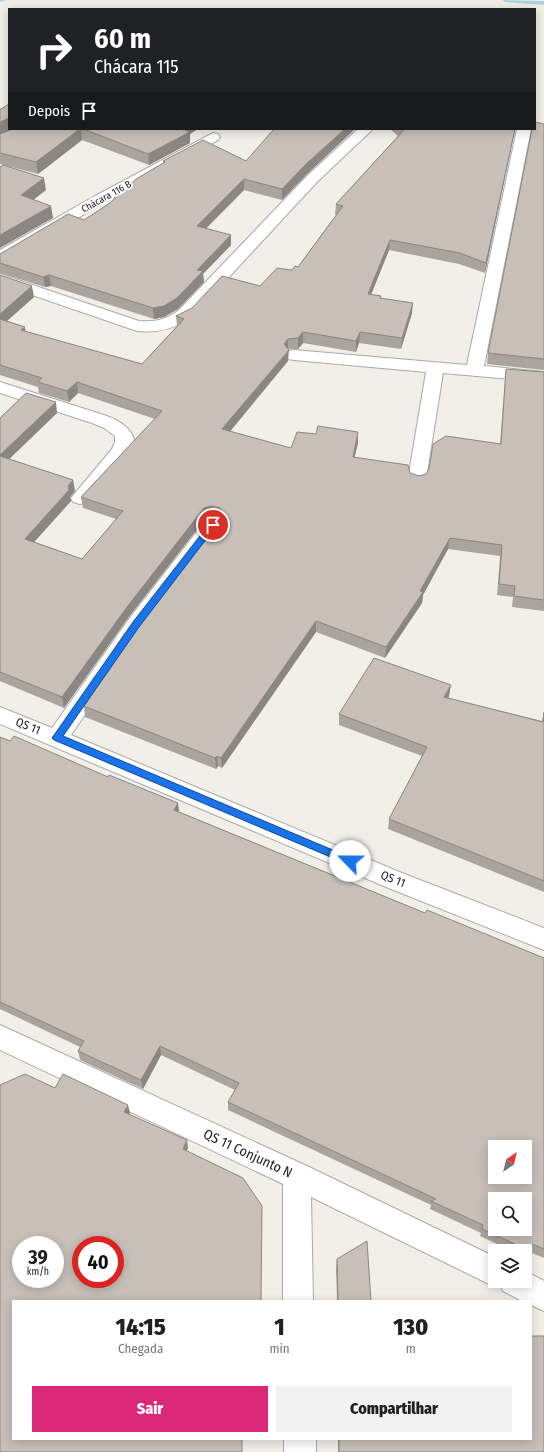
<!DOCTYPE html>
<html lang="pt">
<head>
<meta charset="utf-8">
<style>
  :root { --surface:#fff; --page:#f2f2f2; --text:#202124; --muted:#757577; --accent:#db2777 }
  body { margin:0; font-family:"Fira Sans Condensed",sans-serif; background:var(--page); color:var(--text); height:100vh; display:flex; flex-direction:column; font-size:15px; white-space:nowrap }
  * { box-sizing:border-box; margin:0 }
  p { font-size:13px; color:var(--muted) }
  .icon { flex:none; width:22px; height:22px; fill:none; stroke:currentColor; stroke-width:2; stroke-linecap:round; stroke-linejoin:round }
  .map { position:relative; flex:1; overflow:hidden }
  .drawer { position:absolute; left:12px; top:1300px; width:520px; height:140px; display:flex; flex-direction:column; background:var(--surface); border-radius:0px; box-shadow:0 2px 10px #0003 }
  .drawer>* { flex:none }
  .hud { position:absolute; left:8px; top:8px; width:528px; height:122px; border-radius:0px; box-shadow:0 2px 10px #0003; background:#202124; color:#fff; overflow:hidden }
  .needle { width:26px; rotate:35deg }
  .buttons { position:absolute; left:488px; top:1140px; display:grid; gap:8px }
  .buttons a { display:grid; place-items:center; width:44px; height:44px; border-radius:0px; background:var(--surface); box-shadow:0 2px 10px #0003; font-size:20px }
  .speed { position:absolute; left:12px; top:1236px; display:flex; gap:8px; font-size:20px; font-weight:700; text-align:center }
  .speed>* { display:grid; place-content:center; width:52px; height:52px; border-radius:50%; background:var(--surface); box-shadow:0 2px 10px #0003; line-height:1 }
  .speed small { font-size:10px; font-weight:400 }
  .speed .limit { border:6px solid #d22; background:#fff; color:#111 }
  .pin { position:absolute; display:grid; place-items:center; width:34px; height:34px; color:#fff; margin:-17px; border:2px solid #fff; border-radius:50%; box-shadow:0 1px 4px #0007 }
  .me { position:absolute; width:44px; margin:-22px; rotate:293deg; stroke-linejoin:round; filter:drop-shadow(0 0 3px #0008) }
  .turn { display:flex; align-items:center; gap:14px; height:84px; padding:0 20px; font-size:18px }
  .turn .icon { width:52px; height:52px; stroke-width:2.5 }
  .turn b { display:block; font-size:28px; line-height:34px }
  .then { display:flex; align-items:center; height:38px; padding:0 20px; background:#0003; gap:8px; font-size:15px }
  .eta { display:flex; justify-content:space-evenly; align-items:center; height:68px; text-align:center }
  .eta b { font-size:24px; font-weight:800; line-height:28px }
  .button { display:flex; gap:8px; margin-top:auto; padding:8px 20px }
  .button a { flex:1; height:46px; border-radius:0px; background:var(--accent); color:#fff; font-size:16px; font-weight:800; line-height:46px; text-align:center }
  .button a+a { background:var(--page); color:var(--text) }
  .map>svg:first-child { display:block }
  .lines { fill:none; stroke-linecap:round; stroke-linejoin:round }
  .stream { fill:#aad3df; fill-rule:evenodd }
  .minor-casing { stroke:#a9a9a9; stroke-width:2 }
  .minor { fill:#fff; fill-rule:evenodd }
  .wall { fill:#aba49e }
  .shaded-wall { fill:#8b8681 }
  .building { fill:#c7bfb8; stroke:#8b8681; fill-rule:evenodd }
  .route { fill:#1a73e8; stroke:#114b97 }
  .labels { text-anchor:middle; stroke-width:4; stroke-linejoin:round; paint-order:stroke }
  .far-street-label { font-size:10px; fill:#222; stroke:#fff }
  .street-label { font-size:12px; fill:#222; stroke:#fff }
  .near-street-label { font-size:14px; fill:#222; stroke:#fff }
</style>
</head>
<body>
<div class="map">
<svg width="544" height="1452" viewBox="0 0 544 1452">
  <rect width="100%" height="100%" fill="#f2efe9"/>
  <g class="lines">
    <g class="stream">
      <polygon points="0,0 7,0 0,2"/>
      <polygon points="502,0 544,1 544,5 505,2"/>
    </g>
    <defs>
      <g id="minor">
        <path d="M 358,129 L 373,129 L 317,182 L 191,318 C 174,329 157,333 137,331 L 0,284 L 0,274 L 139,321 C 155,322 166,320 179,310 L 307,176 Z"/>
        <polygon points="517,129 531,129 484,366 544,372 544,382 443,373 426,479 424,483 417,485 410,483 408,479 426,372 294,360 288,359 285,355 288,351 294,350 467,365"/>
        <polygon points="213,133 218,134 220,137 218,140 105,202 6,260 0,262 0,250 95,196"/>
        <path d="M 0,382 L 104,415 C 116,419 130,426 134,439 L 132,448 L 126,457 L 87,502 L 80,504 L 73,502 L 71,498 L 112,449 L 115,442 L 115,436 L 104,428 L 92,423 L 0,393 Z"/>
        <polygon points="213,518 220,520 223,525 220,530 143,629 71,735 402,873 544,928 544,950 386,887 0,724 0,707 52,728 129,619 206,520"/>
        <polygon points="0,1025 307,1166 495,1257 495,1281 525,1281 525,1271 544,1281 544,1311 531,1305 531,1301 522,1301 503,1291 500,1285 495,1287 485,1282 311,1197 313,1301 283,1301 283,1184 0,1050"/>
        <rect x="284" y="1439" width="32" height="13"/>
      </g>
    </defs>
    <use href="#minor" class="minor-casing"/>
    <use href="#minor" class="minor"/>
  </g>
  <g class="wall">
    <polygon points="0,109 9,129 12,129 6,132 13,129 196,129 196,130 190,134 190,143 149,165 82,140 38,174 0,164"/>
    <polygon points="544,124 544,370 487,364 488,353"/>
    <polygon points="274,129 355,129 306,175 282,200 244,190 206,229 231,235 231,245 203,274 204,282 178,309 164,317 154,319 51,286 45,287 0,273 0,254 84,220 110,203 164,163 163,161 246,161"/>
    <polygon points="390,129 515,129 485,273 459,264 389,250 371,294 381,298 412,313 401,349 359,343 356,352 303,343 298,349 288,349 288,361 230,431 291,448 358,443 354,457 419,476 426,474 500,444 505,380 506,369 544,372 544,611 512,607 513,597 497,595 500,556 448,549 423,595 422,603 385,658 316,632 222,768 218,766 216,769 85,717 84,706 221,519 220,519 213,517 205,519 128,618 64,708 0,681 0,418 57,413 9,459 73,480 75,491 70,497 71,501 34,542 82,559 116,519 83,508 81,497 155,419 78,393 69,402 39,393 38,387 0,375 0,275 34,297 7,321 25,327 25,332 142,364 177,326 176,316 260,286 298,267 336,215 335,214 336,204 398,136"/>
    <polygon points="449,696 448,698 542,721 544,712 544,892 388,829 389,819 422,756 339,725 339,714"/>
    <polygon points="0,737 178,803 179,812 425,913 544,958 544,1258 530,1252 527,1258 525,1257 525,1251 512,1251 480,1236 481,1233 430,1209 431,1205 228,1110 228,1102 235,1090 161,1055 143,1089 80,1060 78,1051 80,1047 0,1009"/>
    <polygon points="337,1259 371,1301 337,1301 336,1268"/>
    <polygon points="338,1439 531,1439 544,1452 338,1452"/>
  </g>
  <g class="shaded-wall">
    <polygon points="9,118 9,129 12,129 0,134 0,122"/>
    <polygon points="80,129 81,129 82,140 38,174 36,162"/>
    <polygon points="180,129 196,129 196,130 190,134 190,143 149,165 148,154"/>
    <polygon points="345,129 355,129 306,175 282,200 282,189 306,164"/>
    <polygon points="515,129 485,273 486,263"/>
    <polygon points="44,178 46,190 23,208 21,195"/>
    <polygon points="244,179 244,190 197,237 197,226"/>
    <polygon points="51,206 53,218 0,248 0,235"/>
    <polygon points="231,235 231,245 203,274 204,282 178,309 164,317 154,319 153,308 197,270"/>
    <polygon points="390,240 389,250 367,305 368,294"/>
    <polygon points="49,275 51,286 45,287 43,277"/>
    <polygon points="32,286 34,297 0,327 0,314"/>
    <polygon points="413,303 412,313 401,349 402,338"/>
    <polygon points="25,327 26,338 21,330"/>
    <polygon points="303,332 303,343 298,349 298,338"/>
    <polygon points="360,332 359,343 356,352 356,341"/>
    <polygon points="288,339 288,350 284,344"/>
    <polygon points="289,350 288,361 223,440 222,429"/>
    <polygon points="77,382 78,393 69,402 67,391"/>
    <polygon points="56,402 57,413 1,467 0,460 0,455"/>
    <polygon points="358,432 358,443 352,468 353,457"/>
    <polygon points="73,480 75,491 70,497 71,501 27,550 25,539"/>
    <polygon points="212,506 213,517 205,519 128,618 64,708 62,697 127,607 204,508"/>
    <polygon points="450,538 448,549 423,595 422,603 385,658 386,647 420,591"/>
    <polygon points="316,621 316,632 222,768 221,758"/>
    <polygon points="451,685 449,696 443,708 444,697"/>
    <polygon points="217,756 218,766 216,769 215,758"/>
    <polygon points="178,803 179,813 174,810"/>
    <polygon points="160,1046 161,1055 143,1089 141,1080"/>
    <polygon points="128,1105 130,1113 126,1120 124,1112"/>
    <polygon points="187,1140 188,1148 184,1156 183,1149"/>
  </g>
  <g class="building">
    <polygon points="9,104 9,118 0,122 0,109 1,109"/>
    <polygon points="535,122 544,124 544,359 488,353 532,129 535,129"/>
    <polygon points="13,129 80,129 36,162 0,153 0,134"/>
    <polygon points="83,129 183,129 190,132 148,154"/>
    <polygon points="274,129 345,129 306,164 282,189 244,179 197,226 231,235 197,270 203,271 177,298 164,306 153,308 49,275 43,277 0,263 0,254 68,214 84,220 110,203 136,179 165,162 163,161 203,140 246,161"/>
    <polygon points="402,129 515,129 486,263 460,253 390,240 368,294 381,296 380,298 413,303 402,338 360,332 356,341 303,332 298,338 288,339 284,344 289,350 222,429 291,448 297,432 316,434 318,426 358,432 353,457 408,465 410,473 419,476 426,474 429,469 433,444 446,436 501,444 506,369 544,372 544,600 514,596 515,586 499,584 502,545 450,538 420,591 423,592 386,647 316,621 221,758 217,756 215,758 84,706 143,619 221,520 224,513 220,508 212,506 204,508 127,607 62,697 0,672 0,456 73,480 68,486 69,490 25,539 82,559 123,511 81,497 162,411 77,382 67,391 38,382 42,378 0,365 0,319 25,327 21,330 142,364 184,319 176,316 192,308 222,276 260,286 277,268 292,270 295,266 298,267 343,206 336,204 403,131"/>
    <polygon points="3,165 44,178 21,195 51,206 0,235 0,167"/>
    <polygon points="0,275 32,286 0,314"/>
    <polygon points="26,393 56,402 0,455 0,418"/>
    <polygon points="374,658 451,685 444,697 543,722 544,712 544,881 389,819 427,747 339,714"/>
    <path d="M 14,736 L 108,777 L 109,775 L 178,803 L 174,810 L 425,913 L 427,910 L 544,958 L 544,1249 L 532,1244 L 530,1251 L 482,1229 L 483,1225 L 431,1201 L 436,1199 L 228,1102 L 239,1083 L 160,1046 L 141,1080 L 78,1051 L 84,1041 L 0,1002 L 0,737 L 10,741 ZM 495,1147 L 525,1147 L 525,1177 L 495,1177 ZM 495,1199 L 525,1199 L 525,1229 L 495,1229 Z"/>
    <path d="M 25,1074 L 55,1088 L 63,1074 L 128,1105 L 124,1112 L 187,1140 L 183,1149 L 243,1178 L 262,1206 L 261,1301 L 13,1301 L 13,1439 L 242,1439 L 242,1452 L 0,1452 L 0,1085 ZM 21,1245 L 55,1245 L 55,1279 L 21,1279 ZM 81,1245 L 115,1245 L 115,1279 L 81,1279 Z"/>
    <polygon points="367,1241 371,1301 338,1301 337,1259"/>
    <polygon points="531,1336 544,1336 544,1452 339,1452 339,1439 531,1439"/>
  </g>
  <polygon class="route" points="210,523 216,523 217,525 139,627 63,736 354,859 355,861 354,864 347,864 54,740 52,738 133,622"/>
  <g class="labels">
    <g class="far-street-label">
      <text transform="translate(106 196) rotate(-29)" y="4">Chácara 116 B</text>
    </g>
    <g class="street-label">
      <text transform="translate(28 726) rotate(22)" y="4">QS 11</text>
      <text transform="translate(393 879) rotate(22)" y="4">QS 11</text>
    </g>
    <g class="near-street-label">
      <text transform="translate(248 1153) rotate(25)" y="5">QS 11 Conjunto N</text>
    </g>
  </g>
</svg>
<div class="buttons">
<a><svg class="needle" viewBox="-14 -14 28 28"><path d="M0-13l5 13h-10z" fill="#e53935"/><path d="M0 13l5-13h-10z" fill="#757577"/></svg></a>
<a><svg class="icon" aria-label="search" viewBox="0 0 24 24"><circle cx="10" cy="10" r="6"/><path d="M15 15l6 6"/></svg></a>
<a><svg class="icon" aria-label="layers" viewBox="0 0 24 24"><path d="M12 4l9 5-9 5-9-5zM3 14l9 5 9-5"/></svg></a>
</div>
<div class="speed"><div>39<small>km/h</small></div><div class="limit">40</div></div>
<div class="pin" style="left:213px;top:525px;background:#d93025"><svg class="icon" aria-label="arrive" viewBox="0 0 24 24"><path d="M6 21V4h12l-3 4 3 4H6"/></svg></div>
<svg class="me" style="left:350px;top:861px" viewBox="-20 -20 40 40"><circle r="19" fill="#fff"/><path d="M0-13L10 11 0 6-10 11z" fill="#1a73e8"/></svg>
<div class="hud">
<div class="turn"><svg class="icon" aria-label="right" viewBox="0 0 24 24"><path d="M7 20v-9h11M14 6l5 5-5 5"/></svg><div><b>60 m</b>Chácara 115</div></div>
<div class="then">Depois<svg class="icon" aria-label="arrive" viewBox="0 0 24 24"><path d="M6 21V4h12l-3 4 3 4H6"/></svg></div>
</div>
<section class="drawer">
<div class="eta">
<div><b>14:15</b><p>Chegada</p></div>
<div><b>1</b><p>min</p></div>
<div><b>130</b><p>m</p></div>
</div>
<div class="button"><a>Sair</a><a>Compartilhar</a></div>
</section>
</div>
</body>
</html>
